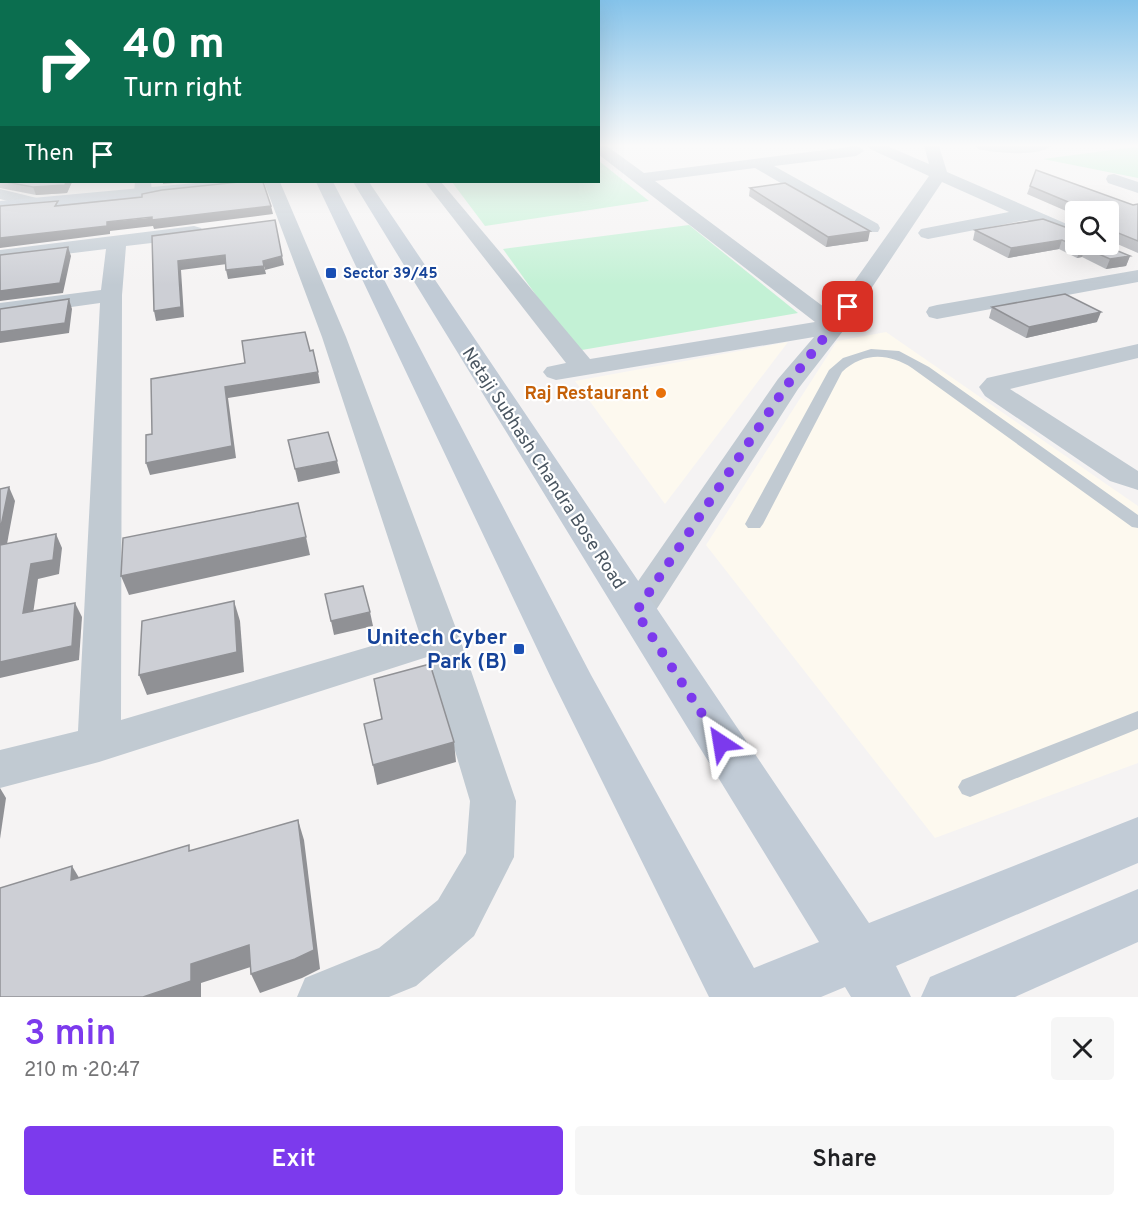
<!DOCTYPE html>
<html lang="en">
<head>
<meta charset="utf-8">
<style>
  :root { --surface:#fff; --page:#f6f6f6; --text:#202124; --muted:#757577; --accent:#7c3aed }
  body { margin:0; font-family:Overpass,sans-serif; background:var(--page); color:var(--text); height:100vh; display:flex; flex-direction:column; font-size:22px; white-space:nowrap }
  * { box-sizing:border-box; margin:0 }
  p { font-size:20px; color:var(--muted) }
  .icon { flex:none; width:33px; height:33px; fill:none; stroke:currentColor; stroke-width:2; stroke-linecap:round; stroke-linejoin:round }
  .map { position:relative; height:997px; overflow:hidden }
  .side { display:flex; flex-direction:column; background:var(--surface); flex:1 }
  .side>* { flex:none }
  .banner { position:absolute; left:0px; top:0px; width:600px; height:183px; box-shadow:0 6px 24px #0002; background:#0b6e4f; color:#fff; overflow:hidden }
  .tools { position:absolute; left:1065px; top:201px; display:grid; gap:12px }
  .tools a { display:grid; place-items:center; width:54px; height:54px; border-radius:6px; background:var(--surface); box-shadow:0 6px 24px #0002; font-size:30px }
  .pin { position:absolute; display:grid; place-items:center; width:51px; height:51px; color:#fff; margin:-26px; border-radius:12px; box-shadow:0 3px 9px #0006 }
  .me { position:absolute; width:66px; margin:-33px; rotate:327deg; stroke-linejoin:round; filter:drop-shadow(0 0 4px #0008) }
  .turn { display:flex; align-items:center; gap:21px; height:126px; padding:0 24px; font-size:27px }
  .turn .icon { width:78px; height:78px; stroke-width:2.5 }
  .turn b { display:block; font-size:42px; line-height:51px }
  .then { display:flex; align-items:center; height:57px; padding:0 24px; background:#0003; gap:12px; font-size:22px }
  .round { display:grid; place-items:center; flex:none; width:63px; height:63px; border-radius:6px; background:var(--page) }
  .headline { display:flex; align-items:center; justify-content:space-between; height:102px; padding:0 24px }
  h1 { font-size:36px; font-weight:600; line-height:45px; color:var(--accent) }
  .cta { display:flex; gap:12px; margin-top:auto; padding:12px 24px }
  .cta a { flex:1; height:69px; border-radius:6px; background:var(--accent); color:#fff; font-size:24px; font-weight:600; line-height:69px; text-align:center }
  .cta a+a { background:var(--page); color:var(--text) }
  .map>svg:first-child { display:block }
  .commercial { fill:#fdf9ef }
  .green { fill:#c3f1d5 }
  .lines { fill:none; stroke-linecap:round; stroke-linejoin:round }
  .lane { fill:#c1cad2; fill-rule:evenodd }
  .street { fill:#c1cad2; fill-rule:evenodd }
  .secondary { fill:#c1cbd6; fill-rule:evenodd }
  .wall { fill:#b0b2b7 }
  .shaded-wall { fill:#909195 }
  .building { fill:#cdcfd5; stroke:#909195; stroke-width:1.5 }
  .route { stroke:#7c3aed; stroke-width:10; stroke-dasharray:0 18 }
  .transit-dot { fill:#1a4fb4; stroke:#fff; stroke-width:2 }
  .food-dot { fill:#e8710a; stroke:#fff; stroke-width:2 }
  .labels { text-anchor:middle; stroke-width:4.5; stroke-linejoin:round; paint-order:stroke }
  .far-transit-label { font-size:15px; font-weight:bold; fill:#164399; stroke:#fff; text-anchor:start }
  .food-label { font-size:18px; font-weight:bold; fill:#c56008; stroke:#fff; text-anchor:end }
  .street-label { font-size:18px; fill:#4a5661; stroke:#fff }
  .near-transit-label { font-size:21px; font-weight:bold; fill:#164399; stroke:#fff; text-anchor:end }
</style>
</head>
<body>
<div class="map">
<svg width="1138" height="997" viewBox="0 0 1138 997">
  <rect width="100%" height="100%" fill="#f5f3f3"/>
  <g class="commercial">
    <polygon points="886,332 1138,506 1138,763 935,838 706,545 837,341"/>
    <polygon points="788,342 665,504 575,381"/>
  </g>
  <g class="green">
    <polygon points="1135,147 1138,148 1138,178 1043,159"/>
    <polygon points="599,161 649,201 485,226 452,182 598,182"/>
    <polygon points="689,225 798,313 576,351 503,249"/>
  </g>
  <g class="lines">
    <g class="lane">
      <path d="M 871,349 L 899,351 L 929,367 L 1138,515 L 1138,528 L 1132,527 L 912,368 C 889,353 863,352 842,372 L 763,524 L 760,528 L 748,528 L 745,524 L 829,370 L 843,358 Z"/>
      <polygon points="1138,711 1138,729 970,797 962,794 958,787 962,780"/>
    </g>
    <g class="street">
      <polygon points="598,146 607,146 644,173 856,146 861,148 864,151 856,156 774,166 878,224 880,228 878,232 864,232 755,168 655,181 832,313 929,176 870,149 868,146 887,146 929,164 924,146 939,146 947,172 1076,228 1076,241 1027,220 928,239 921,237 918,233 921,229 1009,212 942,182 843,331 798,389 649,621 636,625 623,621 618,612 623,603 778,379 814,337 556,380 547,377 543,372 547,367 566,363 425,182 441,182 590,359 815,322 598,154"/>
      <path d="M 975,146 L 1051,146 C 1040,157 993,153 978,149 Z"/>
      <polygon points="1114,174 1138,182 1138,193 1108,183 1106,179 1108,175"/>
      <polygon points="135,182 151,182 152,192 149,196 137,196 134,192"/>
      <polygon points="264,182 280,182 346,337 460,639 516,801 514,857 474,936 416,986 389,997 297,997 305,978 379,948 438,900 466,853 470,801 427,657 99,762 0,788 0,750 78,731 100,303 0,317 0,303 101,290 106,249 0,262 0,250 194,226 201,228 204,232 201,236 194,238 126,246 122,295 121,720 419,632 322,337"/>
      <polygon points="0,189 41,199 44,203 41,207 35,208 0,199"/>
      <polygon points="1138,270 1138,282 937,319 929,317 926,312 929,307 937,305"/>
      <polygon points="1138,344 1138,358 1010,389 1138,471 1138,490 1110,481 985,396 979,387 987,378"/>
    </g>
    <g class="secondary">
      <polygon points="206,182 264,182 261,186 255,187 0,213 0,201"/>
      <polygon points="316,182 333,182 591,675 754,968 819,942 353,182 369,182 869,923 1138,817 1138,863 896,966 911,997 851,997 845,987 821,997 709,997 552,680"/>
      <polygon points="1138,889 1138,942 1015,997 921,997 930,977"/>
    </g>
  </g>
  <g class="wall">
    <polygon points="0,146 2,146 2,182 72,182 67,193 36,195 0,188"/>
    <polygon points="1030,186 1133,205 1138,204 1138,253 1108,240 1108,212 1076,212 1076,226 1070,223 1073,214 1027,194"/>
    <polygon points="750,188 868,241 826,247 749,196"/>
    <polygon points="1043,219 1076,244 1130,256 1126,266 1106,269 1082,257 1077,258 1059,249 1008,258 973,240 975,230"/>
    <polygon points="992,307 1097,322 1026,338 989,318"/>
  </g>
  <g class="shaded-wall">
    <polygon points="66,182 72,182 67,193 36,195 33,187"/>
    <polygon points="163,182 187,182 163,184"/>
    <polygon points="271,206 273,214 154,229 153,226 110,231 110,234 0,248 0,238 107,222"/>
    <polygon points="870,231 868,241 826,247 828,237"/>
    <polygon points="1062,240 1059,249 1008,258 1011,248"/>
    <polygon points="68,247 71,256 63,293 0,301 0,291"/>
    <polygon points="1081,248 1085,248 1082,257 1077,258"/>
    <polygon points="225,255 227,264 181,270 184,317 156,321 154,311 178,261"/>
    <polygon points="282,256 284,265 265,270 263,261"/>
    <polygon points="1130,256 1126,266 1106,269 1110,259"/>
    <polygon points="264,266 266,274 228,279 226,270"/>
    <polygon points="69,299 72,309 69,333 0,343 0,332"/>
    <polygon points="1101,312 1097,322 1026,338 1029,327"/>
    <polygon points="318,372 320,383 228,398 236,458 150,475 146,463 225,387"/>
    <polygon points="337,461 340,473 298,482 295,469"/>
    <polygon points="9,487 15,501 4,560 0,552 0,531"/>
    <polygon points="56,534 62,548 59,574 38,579 31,628 23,613 31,564"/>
    <polygon points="306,537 310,555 129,595 121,576"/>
    <polygon points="234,601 240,621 244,672 147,695 139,675"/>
    <polygon points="75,603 82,617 79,660 0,678 0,662"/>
    <polygon points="370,612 373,626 334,635 331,621"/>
    <polygon points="454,742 456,762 377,785 373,765"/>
    <polygon points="0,788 6,798 0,839"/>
    <polygon points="298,820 304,840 320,969 302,978 260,993 251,974"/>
    <polygon points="72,866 84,886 71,880"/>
    <polygon points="249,945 257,965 201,983 201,997 143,997 191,964"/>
  </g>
  <g class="building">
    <polygon points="0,146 2,146 2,181 0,180"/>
    <polygon points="1036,170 1133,205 1138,204 1138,241 1111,230 1108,231 1108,212 1088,212 1090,211 1030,186"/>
    <polygon points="6,182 66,182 65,185 33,187"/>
    <polygon points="239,182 263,182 271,206 152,220 152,217 107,222 107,226 0,238 0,206 58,201 55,206 142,197 142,194 162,190"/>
    <polygon points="785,183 870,231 828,237 750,188"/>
    <polygon points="1043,219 1076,231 1076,244 1101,244 1130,256 1110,259 1085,248 1081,248 1062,240 1011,248 975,230"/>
    <polygon points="275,220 282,256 263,261 264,266 226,270 225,255 178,261 181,307 154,311 152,236"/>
    <polygon points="68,247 60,283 0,291 0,255"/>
    <polygon points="1065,294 1101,312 1029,327 992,307"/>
    <polygon points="69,299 65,323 0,332 0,309"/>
    <polygon points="305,332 310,351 313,350 318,372 225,387 232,446 146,463 146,435 152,434 151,379 245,363 242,341"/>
    <polygon points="328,432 337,461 295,469 288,440"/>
    <polygon points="9,487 0,531 0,489"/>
    <polygon points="298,503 306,537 121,576 123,538"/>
    <polygon points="56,534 53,560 31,564 23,613 75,603 72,646 0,662 0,545"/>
    <polygon points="363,586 370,612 331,621 325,594"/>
    <polygon points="234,601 237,652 139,675 142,621"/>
    <polygon points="430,664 454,742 373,765 364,724 382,719 374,679"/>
    <polygon points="298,820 314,950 295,959 251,974 249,945 191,964 191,981 143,997 0,997 0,888 72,866 71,880 189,845 189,851"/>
  </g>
  <linearGradient id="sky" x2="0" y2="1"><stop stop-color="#85c3ea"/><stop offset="0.51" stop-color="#fafafa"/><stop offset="1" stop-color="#fafafa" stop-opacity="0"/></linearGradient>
  <rect width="1138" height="285" fill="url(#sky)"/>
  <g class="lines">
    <polyline class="route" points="721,743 636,612 787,385 848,307"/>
  </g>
  <g class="transit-dot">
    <rect x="325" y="267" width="12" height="12" rx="3"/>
    <rect x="513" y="643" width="12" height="12" rx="3"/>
  </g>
  <circle class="food-dot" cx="661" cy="393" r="6"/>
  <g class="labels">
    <g class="far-transit-label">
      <text x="343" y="278">Sector 39/45</text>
    </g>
    <g class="food-label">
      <text x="649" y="399">Raj Restaurant</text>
    </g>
    <g class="street-label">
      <text transform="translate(544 468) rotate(57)" y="6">Netaji Subhash Chandra Bose Road</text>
    </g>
    <g class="near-transit-label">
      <text x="507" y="644">Unitech Cyber<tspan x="507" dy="24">Park (B)</tspan></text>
    </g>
  </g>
</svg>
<div class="tools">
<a><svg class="icon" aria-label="search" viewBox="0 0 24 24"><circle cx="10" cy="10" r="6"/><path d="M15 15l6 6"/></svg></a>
</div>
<div class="pin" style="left:848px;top:307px;background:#d93025"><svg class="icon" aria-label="arrive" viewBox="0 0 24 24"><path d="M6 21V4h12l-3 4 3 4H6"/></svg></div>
<svg class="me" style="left:721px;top:743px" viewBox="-20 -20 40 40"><path d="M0-17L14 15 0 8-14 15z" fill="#7c3aed" stroke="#fff" stroke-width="4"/></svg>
<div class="banner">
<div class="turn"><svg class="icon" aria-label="right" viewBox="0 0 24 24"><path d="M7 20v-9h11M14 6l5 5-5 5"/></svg><div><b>40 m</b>Turn right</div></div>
<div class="then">Then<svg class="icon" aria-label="arrive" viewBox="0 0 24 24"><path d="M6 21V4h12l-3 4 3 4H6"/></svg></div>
</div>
</div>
<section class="side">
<div class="headline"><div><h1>3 min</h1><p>210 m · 20:47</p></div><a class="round"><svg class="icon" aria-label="close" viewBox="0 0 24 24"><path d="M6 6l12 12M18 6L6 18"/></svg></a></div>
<div class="cta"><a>Exit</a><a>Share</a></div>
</section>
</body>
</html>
